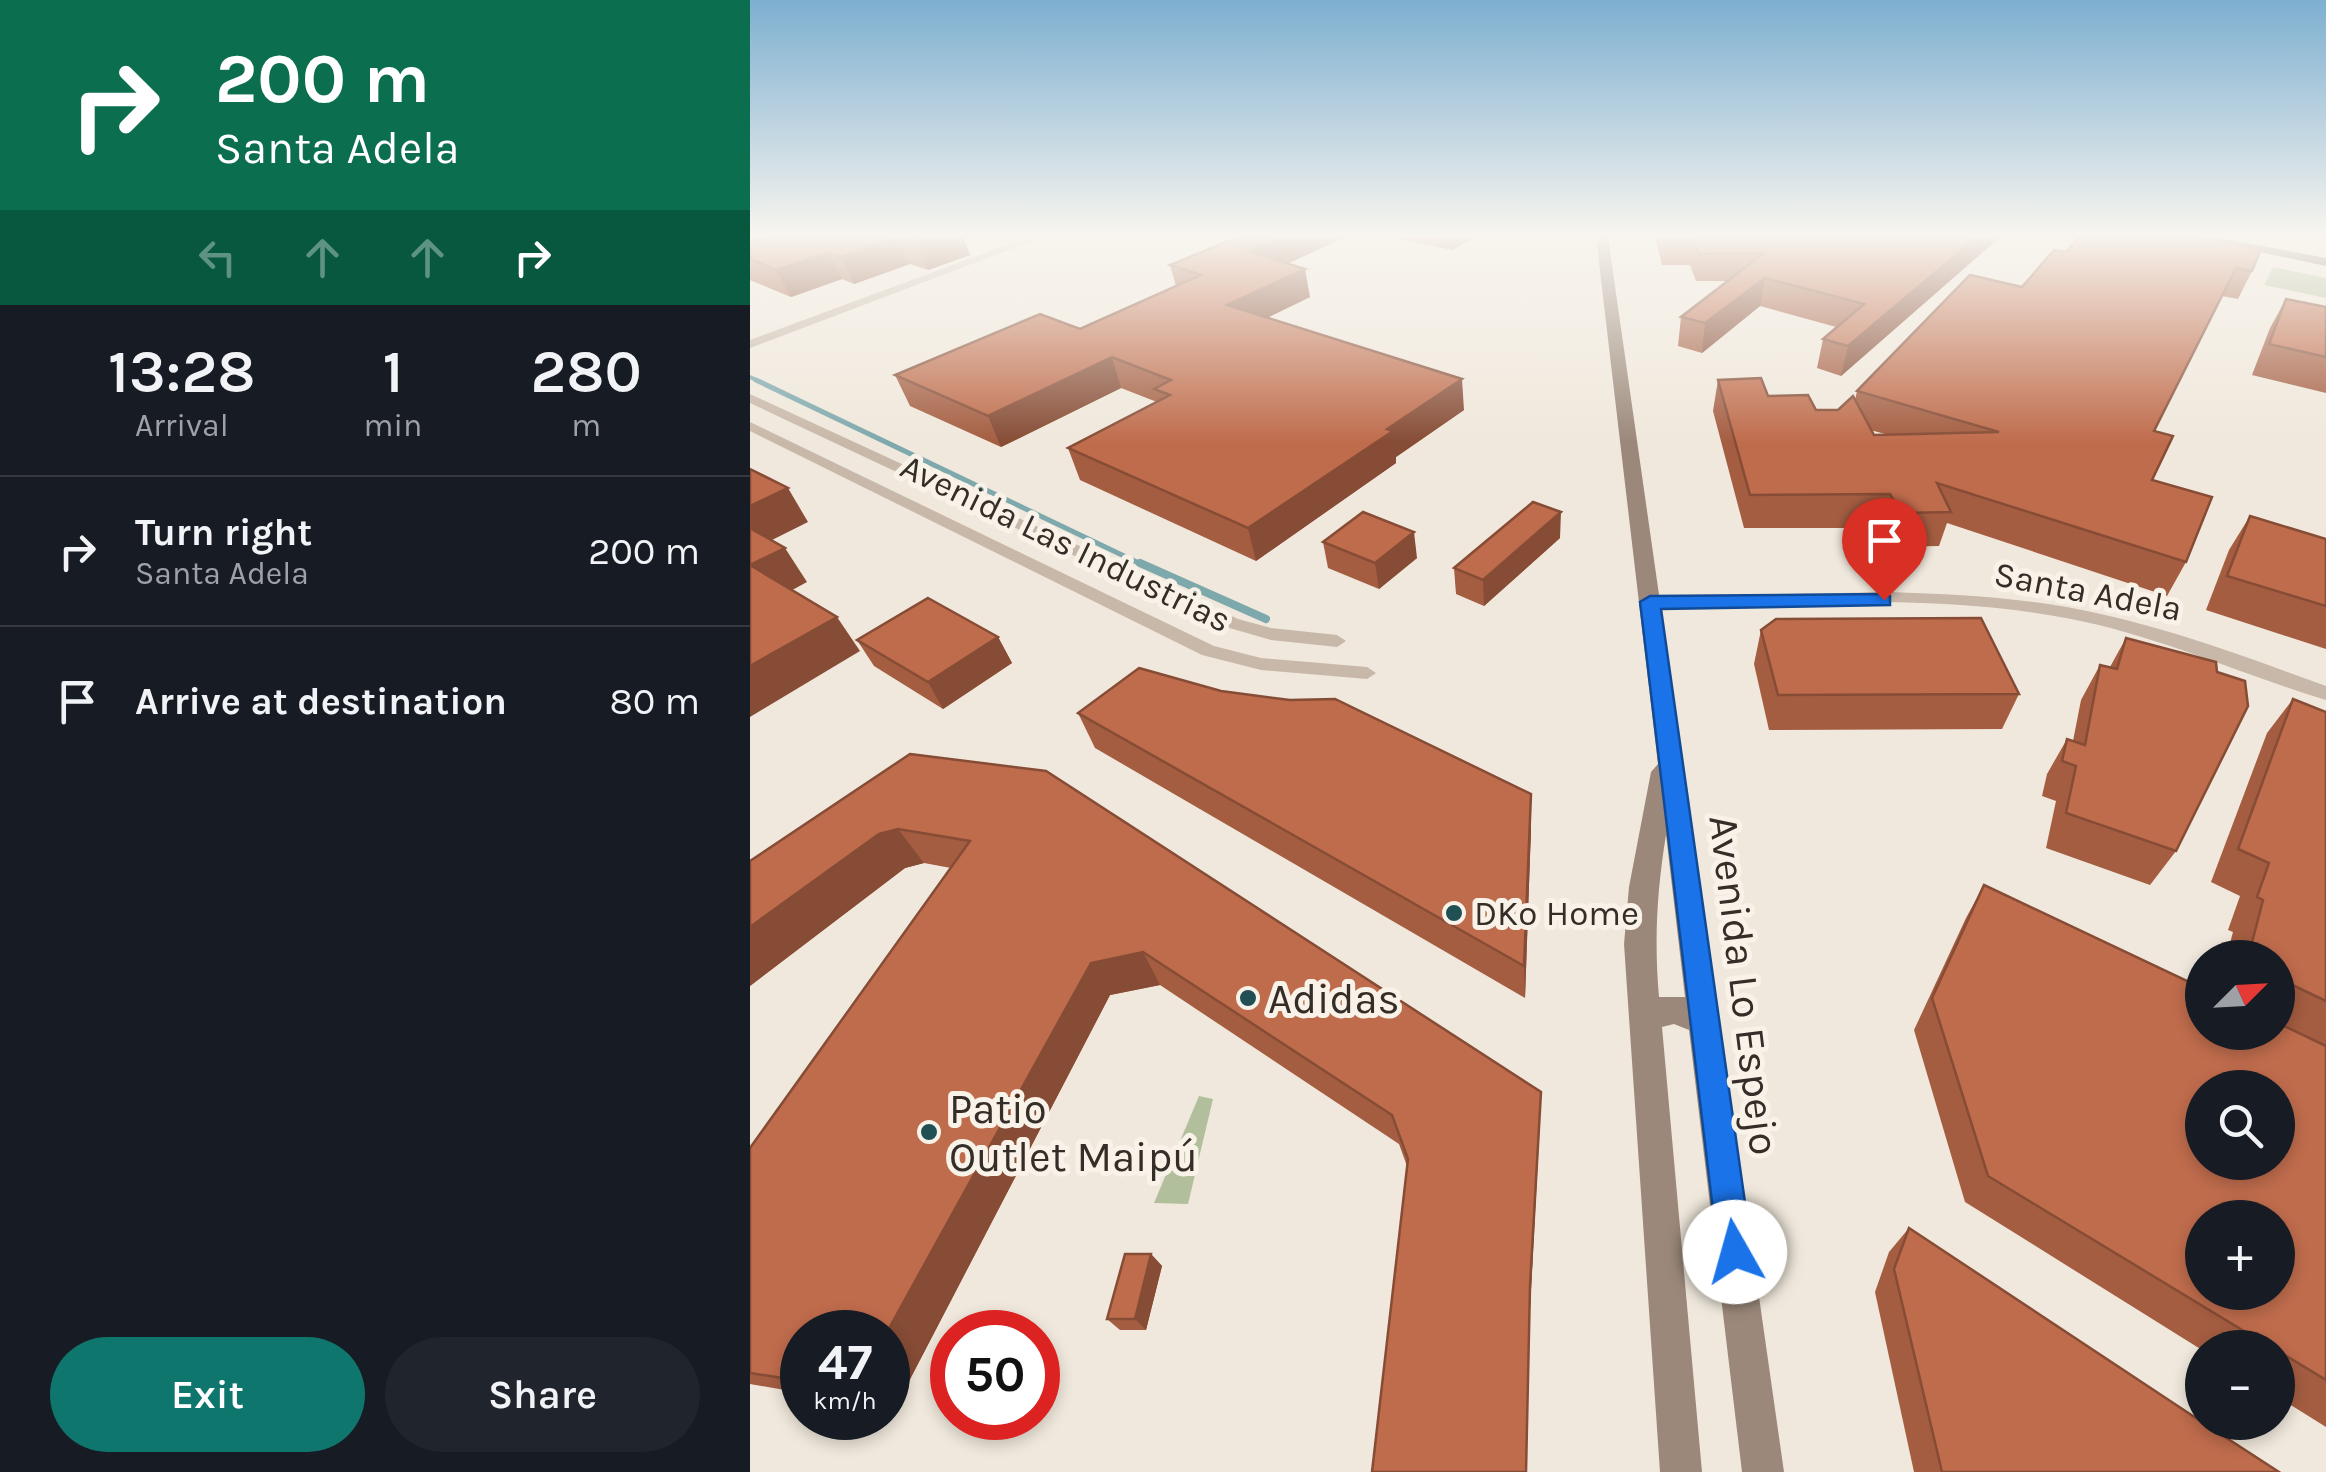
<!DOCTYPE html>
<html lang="en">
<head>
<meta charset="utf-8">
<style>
  :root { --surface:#171b24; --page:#20242c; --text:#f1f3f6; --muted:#9ea1a6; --line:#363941; --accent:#0f766e }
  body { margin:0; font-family:Karla,sans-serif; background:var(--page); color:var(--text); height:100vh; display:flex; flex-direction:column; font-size:38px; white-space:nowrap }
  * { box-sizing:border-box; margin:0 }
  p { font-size:32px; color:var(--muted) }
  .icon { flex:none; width:55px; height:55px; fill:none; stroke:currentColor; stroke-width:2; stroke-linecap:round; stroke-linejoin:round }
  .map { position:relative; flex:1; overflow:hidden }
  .drawer { display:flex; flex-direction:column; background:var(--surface); width:750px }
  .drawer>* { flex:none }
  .hud { background:#0b6e4f; color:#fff; overflow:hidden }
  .needle { width:65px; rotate:66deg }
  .fabs { position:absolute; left:1435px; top:940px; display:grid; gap:20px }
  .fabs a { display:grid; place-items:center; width:110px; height:110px; border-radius:50%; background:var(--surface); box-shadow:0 5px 15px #0003; font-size:50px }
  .speed { position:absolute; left:30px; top:1310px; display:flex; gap:20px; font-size:50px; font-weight:700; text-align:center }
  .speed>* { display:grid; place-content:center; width:130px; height:130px; border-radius:50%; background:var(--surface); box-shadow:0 5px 15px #0003; line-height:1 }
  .speed small { font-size:25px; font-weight:400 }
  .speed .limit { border:15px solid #d22; background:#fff; color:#111 }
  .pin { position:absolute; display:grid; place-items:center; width:85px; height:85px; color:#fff; margin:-102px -42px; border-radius:50% 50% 50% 0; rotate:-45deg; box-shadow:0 0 10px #0007 }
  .pin .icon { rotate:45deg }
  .me { position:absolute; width:110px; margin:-55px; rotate:353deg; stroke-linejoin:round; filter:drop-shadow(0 0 8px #0008) }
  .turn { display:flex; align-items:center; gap:35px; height:210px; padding:0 50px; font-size:45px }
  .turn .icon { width:130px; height:130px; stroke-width:2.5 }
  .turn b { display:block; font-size:70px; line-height:85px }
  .lanes { display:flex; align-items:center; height:95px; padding:0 50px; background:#0003; justify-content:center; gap:50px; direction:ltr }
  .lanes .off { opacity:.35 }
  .eta { display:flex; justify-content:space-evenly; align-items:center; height:170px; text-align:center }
  .eta b { font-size:60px; font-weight:600; line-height:70px }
  .primary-button { display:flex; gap:20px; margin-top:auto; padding:20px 50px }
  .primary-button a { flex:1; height:115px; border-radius:60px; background:var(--accent); color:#fff; font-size:40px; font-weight:600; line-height:115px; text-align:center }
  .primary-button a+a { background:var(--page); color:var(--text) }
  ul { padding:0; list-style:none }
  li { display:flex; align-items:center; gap:30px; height:150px; padding:0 50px; border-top:2px solid var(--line) }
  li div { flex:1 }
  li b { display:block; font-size:38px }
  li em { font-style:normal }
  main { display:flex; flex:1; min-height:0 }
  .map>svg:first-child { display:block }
  .green { fill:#b2bf9d }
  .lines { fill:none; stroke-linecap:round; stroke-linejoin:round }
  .stream-far2 { stroke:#7da8ac; stroke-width:4 }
  .stream-far1 { stroke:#7da8ac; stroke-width:5 }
  .stream { stroke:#7da8ac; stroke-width:8 }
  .street { fill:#c8b8a9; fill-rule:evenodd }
  .secondary { fill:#9b887a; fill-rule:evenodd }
  .primary { fill:#76655a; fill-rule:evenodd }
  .wall { fill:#a45d41; fill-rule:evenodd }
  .shaded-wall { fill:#864c35 }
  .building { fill:#bf6c4c; stroke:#864c35; stroke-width:2.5; fill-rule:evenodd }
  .route { fill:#1a73e8; stroke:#114b97; stroke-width:2.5 }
  .poi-dot { fill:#204f54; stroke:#f8f2e8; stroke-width:4 }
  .labels { text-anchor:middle; stroke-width:10; stroke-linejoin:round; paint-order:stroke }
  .street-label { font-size:35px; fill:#352d28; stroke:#f8f2e8 }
  .poi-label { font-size:35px; fill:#352d28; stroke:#f8f2e8; text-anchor:start }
  .near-street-label { font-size:42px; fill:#352d28; stroke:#f8f2e8 }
  .near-poi-label { font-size:42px; fill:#352d28; stroke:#f8f2e8; text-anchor:start }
</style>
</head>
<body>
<main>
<section class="drawer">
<div class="hud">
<div class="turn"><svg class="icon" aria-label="right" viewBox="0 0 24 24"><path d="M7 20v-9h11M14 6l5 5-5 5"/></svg><div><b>200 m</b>Santa Adela</div></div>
<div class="lanes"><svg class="icon off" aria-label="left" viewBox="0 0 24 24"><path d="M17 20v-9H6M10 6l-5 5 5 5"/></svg><svg class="icon off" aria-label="ahead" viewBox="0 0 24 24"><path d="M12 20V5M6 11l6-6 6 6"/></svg><svg class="icon off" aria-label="ahead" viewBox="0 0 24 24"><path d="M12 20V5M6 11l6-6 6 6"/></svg><svg class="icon" aria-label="right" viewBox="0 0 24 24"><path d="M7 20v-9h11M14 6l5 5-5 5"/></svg></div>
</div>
<div class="eta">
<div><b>13:28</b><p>Arrival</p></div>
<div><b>1</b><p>min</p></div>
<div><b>280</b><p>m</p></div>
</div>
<ul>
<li><svg class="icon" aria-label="right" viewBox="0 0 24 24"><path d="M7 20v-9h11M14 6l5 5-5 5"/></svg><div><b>Turn right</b><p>Santa Adela</p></div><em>200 m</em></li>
<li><svg class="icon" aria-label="arrive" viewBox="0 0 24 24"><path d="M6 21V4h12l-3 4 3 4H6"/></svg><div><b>Arrive at destination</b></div><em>80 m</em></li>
</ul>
<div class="primary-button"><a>Exit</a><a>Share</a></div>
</section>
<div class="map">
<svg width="1576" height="1472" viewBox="0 0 1576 1472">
  <rect width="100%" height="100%" fill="#f0e8dc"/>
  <g class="green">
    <polygon points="1523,267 1576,278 1576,298 1514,285"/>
    <polygon points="449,1096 463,1099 438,1204 404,1203"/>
  </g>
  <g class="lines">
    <polyline class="stream-far2" points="0,377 11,382"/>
    <polyline class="stream-far1" points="6,380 395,566"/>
    <polyline class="stream" points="390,563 516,619"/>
    <g class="street">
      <polygon points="278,237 293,237 0,348 0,340"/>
      <polygon points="0,394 488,619 521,628 587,635 596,641 587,647 521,640 476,627 0,403"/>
      <polygon points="0,422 464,646 511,658 617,667 626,673 617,679 511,670 452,655 0,431"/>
      <path d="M 1140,592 C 1199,594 1259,597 1317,607 C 1406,623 1491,655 1576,686 L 1576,700 C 1490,674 1409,636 1321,619 C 1183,592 1039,605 900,607 L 891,602 L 900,597 Z"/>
    </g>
    <path class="secondary" d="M 846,237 L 858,237 L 1034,1472 L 992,1472 L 939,1030 L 924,1024 L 912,1027 L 952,1472 L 910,1472 L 874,944 L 879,887 L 901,772 L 908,764 ZM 916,835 L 935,997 L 909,997 C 904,941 907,890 916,835 Z"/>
    <polygon class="primary" points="1439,237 1465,237 1576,258 1576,266"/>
  </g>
  <g class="wall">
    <polygon points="0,237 214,237 213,237 220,255 178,270 160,264 104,284 92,279 41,297 0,280"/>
    <polygon points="486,237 595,237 537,264 560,297 517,318 714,410 646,457 646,463 506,561 330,480 318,448 407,402 371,388 251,447 160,406 145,375 330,329 426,286 420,265"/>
    <polygon points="639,237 725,237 702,250"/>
    <polygon points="905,237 1250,237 1091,376 1067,368 1073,339 1086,327 1010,306 952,353 928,346 931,317 978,281 946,281 940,265 912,265"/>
    <path d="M 1329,237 L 1502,271 L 1488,299 L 1472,296 L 1404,431 L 1402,480 L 1436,562 L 1417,596 L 1197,523 L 1189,546 L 1140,547 L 1130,528 L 994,528 L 963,411 L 968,380 L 1066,410 L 1088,410 L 1105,400 L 1107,391 L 1272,287 L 1316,252 ZM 1120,430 L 1139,435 L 1124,435 Z"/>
    <polygon points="1536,299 1576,307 1576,393 1502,375 1520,328"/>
    <polygon points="1500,516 1576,539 1576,649 1456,610 1479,550"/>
    <polygon points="810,538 734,606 706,594 704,568"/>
    <polygon points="573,542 667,558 629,589 578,568"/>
    <polygon points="1011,630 1269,694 1252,729 1019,730 1004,664"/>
    <polygon points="248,637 262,663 193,709 124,666 107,640"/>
    <polygon points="1376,638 1426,851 1400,885 1296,848 1306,801 1292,796 1297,774 1317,739 1323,741 1331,700 1350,665 1360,667"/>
    <polygon points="1543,699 1576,712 1576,1427 1528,1397 1528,1348 1452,1348 1452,1350 1215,1202 1164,1030 1216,918 1234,885 1528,1032 1528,958 1476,958 1483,932 1478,930 1490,896 1461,882 1517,733"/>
    <polygon points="328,713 781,828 775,998 345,748"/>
    <polygon points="160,754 790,1121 780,1309 657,1166 649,1144 410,985 360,995 145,1408 138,1406 138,1332 52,1332 52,1393 0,1384 0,1148 201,868 174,863 155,868 0,986"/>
    <polygon points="1159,1228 1529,1472 1164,1472 1125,1292 1139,1252"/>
    <polygon points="401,1254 412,1266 396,1330 370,1330 357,1319"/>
  </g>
  <g class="shaded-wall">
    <polygon points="148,237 160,264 104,284 91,257"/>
    <polygon points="184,237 214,237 213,237 220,255 178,270 167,243"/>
    <polygon points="532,237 595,237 504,279 498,251"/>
    <polygon points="701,237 725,237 702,250"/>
    <polygon points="1227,237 1250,237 1091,376 1098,346"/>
    <polygon points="79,252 92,279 41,297 26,270"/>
    <polygon points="555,269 560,297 483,334 477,305"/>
    <polygon points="1015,278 1010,306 952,353 955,323"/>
    <polygon points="362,357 371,388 251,447 238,416"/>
    <polygon points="712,379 714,410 646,457 646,463 506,561 498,528 637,429"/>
    <polygon points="38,488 58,522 2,550 0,547 0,506"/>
    <polygon points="811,512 810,538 734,606 733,580"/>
    <polygon points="664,532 667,558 629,589 625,563"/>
    <polygon points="35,548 57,582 24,600 0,565"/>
    <polygon points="87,617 110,651 0,717 0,666"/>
    <polygon points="248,637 262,663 193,709 178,682"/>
    <polygon points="781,794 781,828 775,998 774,966"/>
    <polygon points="148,829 174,863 155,868 0,986 0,927 129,834"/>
    <polygon points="393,952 410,985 360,995 145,1408 138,1404 137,1332 341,963"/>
    <polygon points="791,1092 780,1309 776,1472 780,1286"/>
    <polygon points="401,1254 412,1266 396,1330 385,1319"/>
  </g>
  <g class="building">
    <polygon points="20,237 148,237 91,257 79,252 26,270 0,259 0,243"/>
    <polygon points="148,237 184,237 167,243"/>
    <polygon points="488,237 532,237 498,251 555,269 477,305 712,379 637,429 643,431 498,528 318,448 420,395 404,389 421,380 362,357 238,416 145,375 290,314 330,329 451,275 420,265"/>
    <polygon points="914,237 1227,237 1098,346 1073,339 1114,304 1015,278 955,323 931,317 1014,253 949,254 942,238 914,238"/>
    <polygon points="1329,237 1448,237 1511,249 1502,271 1486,268 1404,431 1423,436 1402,480 1462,497 1436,562 1187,483 1201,512 1151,513 1140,494 1000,495 968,380 1011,378 1018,396 1058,395 1066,410 1088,410 1103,396 1124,435 1249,432 1107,391 1220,275 1272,287 1304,250 1316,252"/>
    <polygon points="1536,299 1576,307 1576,357 1519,344"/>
    <polygon points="0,469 38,488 0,506"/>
    <polygon points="783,502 811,512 733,580 704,568"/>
    <polygon points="613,512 664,532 625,563 573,542"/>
    <polygon points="1500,516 1576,539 1576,606 1477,576"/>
    <polygon points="0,528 35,548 0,565 87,617 0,666"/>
    <polygon points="178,598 248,637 178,682 107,640"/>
    <polygon points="1231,618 1269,694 1028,695 1011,630 1026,619"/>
    <polygon points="1376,638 1466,662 1467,672 1495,681 1498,706 1426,851 1316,813 1326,766 1312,761 1317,739 1335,745 1350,665 1367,669"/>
    <polygon points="389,668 471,691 540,700 585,699 781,794 774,966 328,713"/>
    <polygon points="1543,699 1576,712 1576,1001 1528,978 1528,958 1498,958 1513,900 1507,897 1519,863 1488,849"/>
    <polygon points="160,754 296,771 791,1092 780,1286 776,1472 622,1472 658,1159 642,1115 393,952 341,963 137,1332 52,1332 52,1381 0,1373 0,1148 220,841 148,829 129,834 0,927 0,861"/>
    <path d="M 1234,885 L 1452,988 L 1452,1032 L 1528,1032 L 1528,1023 L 1576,1046 L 1576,1380 L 1528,1351 L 1528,1348 L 1522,1348 L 1238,1176 L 1182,998 ZM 1452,1088 L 1528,1088 L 1528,1162 L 1452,1162 ZM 1452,1218 L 1528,1218 L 1528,1292 L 1452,1292 Z"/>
    <polygon points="1159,1228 1452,1422 1529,1472 1192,1472 1144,1269"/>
    <polygon points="375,1254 401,1254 385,1319 357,1319"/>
  </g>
  <linearGradient id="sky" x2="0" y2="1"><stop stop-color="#7dafd0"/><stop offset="0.53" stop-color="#f8f5ef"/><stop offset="1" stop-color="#f8f5ef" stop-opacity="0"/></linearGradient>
  <rect width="1576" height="443" fill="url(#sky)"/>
  <polygon class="route" points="1134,594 1140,596 1140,605 911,609 1002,1252 997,1264 985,1269 973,1264 968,1252 890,602 900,596"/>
  <g class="poi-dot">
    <circle cx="704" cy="913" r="10"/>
    <circle cx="498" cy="998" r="10"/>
    <circle cx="179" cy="1132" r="10"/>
  </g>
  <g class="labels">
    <g class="street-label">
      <text transform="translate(316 543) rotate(26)" y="12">Avenida Las Industrias</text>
      <text transform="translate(1338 591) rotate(11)" y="12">Santa Adela</text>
    </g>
    <g class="poi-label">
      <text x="724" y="925">DKo Home</text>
    </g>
    <g class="near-street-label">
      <text transform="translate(995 985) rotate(83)" y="15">Avenida Lo Espejo</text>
    </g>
    <g class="near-poi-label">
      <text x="518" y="1013">Adidas</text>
      <text x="199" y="1123">Patio<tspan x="199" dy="48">Outlet Maipú</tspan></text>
    </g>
  </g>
</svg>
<div class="fabs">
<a><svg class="needle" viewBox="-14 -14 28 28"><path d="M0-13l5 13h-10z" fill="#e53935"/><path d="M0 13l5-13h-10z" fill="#9ea1a6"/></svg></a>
<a><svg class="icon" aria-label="search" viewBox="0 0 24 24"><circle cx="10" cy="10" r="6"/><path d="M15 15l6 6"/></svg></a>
<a>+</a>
<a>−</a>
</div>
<div class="speed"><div>47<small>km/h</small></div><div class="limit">50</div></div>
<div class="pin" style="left:1134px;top:600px;background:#d93025"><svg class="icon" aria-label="arrive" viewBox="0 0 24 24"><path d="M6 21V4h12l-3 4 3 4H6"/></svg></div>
<svg class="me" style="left:985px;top:1252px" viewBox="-20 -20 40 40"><circle r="19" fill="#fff"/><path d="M0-13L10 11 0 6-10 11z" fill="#1a73e8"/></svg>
</div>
</main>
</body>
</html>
